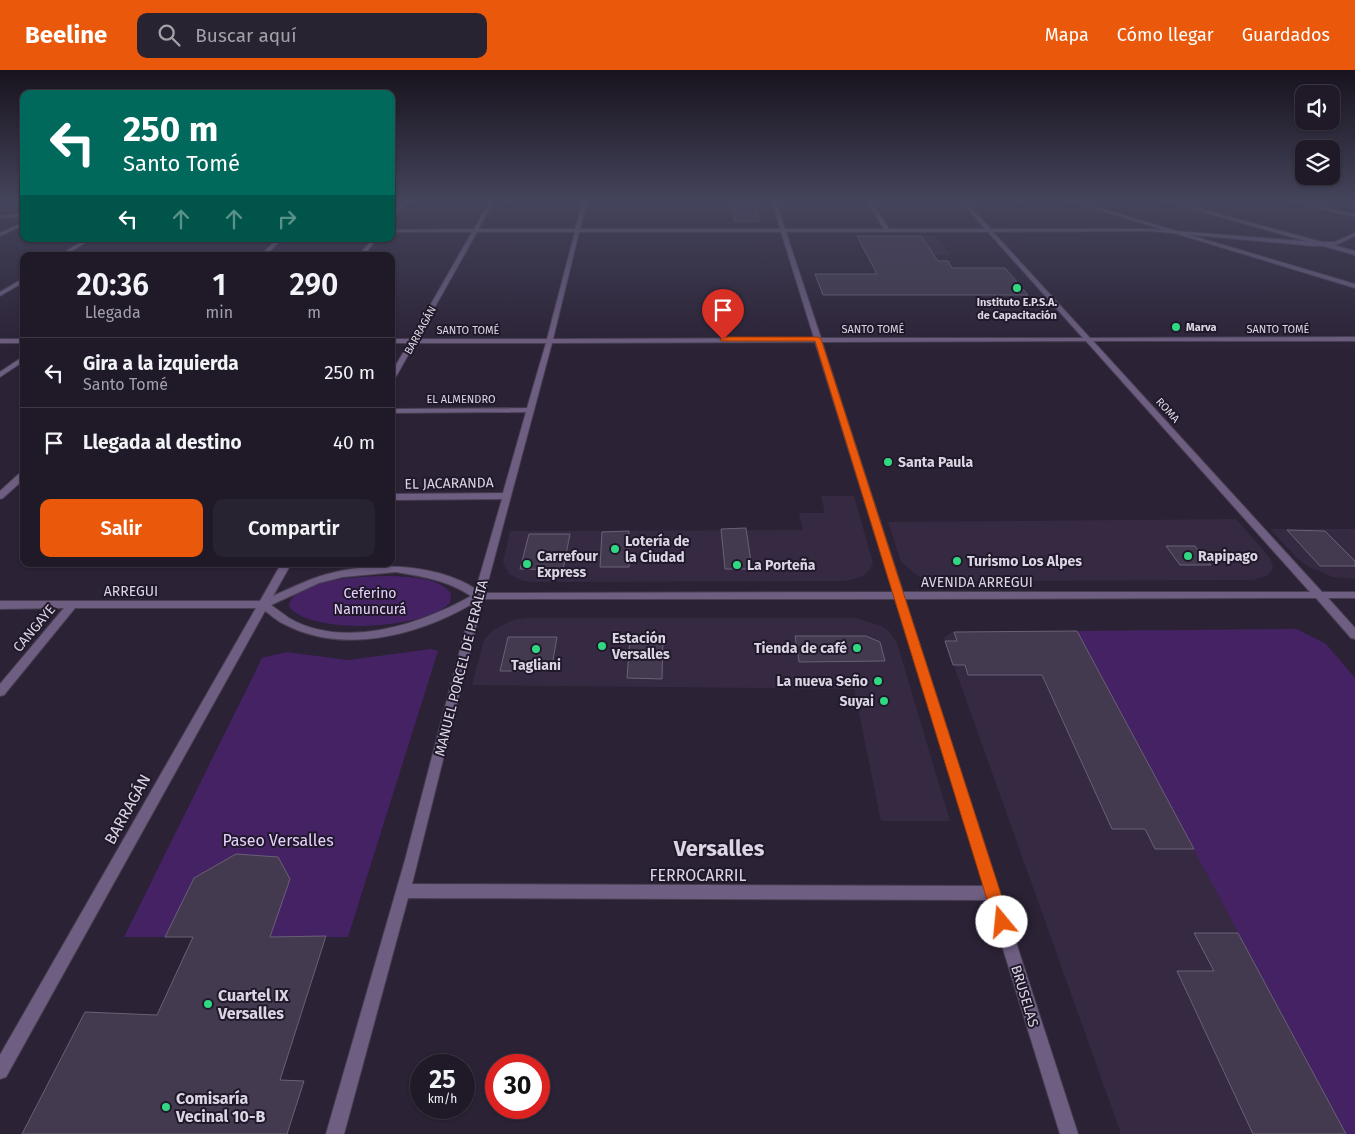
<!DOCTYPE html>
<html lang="es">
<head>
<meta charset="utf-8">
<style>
  :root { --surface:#201a28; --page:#282330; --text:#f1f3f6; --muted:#a2a1a8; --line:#3d3845; --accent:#ea580c }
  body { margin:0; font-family:"Fira Sans",sans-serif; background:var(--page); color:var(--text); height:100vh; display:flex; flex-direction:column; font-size:19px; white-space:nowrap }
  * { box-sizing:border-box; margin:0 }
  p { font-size:16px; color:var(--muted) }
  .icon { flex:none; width:28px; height:28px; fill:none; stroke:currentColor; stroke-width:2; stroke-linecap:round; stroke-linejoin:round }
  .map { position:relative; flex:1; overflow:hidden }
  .details { position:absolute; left:20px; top:182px; width:375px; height:315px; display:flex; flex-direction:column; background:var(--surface); border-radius:10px; box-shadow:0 1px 4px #0004,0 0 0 1px var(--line) }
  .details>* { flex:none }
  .top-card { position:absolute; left:20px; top:20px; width:375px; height:152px; border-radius:10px; box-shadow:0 1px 4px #0004,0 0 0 1px var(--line); background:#00695c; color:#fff; overflow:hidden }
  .controls { position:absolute; left:1295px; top:15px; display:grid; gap:10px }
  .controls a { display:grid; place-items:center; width:45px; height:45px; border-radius:10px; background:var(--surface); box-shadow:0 1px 4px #0004,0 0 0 1px var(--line); font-size:25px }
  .speed { position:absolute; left:410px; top:984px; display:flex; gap:10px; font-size:25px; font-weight:700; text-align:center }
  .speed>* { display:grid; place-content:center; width:65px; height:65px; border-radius:50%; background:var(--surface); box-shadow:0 1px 4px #0004,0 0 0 1px var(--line); line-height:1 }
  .speed small { font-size:12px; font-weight:400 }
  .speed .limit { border:8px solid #d22; background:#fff; color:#111 }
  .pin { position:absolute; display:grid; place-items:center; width:42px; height:42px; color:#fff; margin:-51px -21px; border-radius:50% 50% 50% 0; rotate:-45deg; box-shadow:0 0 5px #0007 }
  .pin .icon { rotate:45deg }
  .me { position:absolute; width:55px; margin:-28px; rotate:343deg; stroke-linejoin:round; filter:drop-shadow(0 0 4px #0008) }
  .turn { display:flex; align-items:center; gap:18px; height:105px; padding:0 20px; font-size:22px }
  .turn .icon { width:65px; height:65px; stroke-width:2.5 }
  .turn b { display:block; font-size:35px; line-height:42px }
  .lanes { display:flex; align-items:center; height:48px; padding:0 20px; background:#0003; justify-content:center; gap:25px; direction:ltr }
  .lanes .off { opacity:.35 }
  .eta { display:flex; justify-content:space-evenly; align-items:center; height:85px; text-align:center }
  .eta b { font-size:30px; font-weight:600; line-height:35px }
  .primary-button { display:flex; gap:10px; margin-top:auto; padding:10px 20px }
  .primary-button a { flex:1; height:58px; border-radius:10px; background:var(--accent); color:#fff; font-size:20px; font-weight:600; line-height:58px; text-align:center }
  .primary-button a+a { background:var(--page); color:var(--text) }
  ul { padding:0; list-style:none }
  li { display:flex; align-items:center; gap:15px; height:70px; padding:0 20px; border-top:1px solid var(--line) }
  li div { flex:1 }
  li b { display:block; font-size:19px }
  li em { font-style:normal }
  header { display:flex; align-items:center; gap:30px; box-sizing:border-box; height:70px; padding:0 25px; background:var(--accent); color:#fff }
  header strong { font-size:24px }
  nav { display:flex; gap:28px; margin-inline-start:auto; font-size:18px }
  .search { width:350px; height:45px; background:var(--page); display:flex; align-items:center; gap:12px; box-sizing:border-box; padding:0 18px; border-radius:10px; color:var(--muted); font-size:19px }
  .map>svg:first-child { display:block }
  .built { fill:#362a43 }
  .green { fill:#442264 }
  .building { fill:#433a4f; stroke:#6a6077 }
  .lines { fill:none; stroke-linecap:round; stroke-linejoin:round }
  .minor-casing { stroke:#473f51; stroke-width:2 }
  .tertiary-casing { stroke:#473f51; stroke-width:2 }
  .minor { fill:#6e5e81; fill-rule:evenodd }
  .tertiary { fill:#6e5e81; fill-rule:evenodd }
  .route { fill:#ea580c; stroke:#983908 }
  .poi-dot { fill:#31d882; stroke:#21192b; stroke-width:2 }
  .labels { text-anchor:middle; stroke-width:4; stroke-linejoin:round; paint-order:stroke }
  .far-poi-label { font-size:11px; font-weight:bold; fill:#dbd6e3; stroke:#21192b }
  .far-street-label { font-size:11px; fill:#dbd6e3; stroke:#21192b }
  .poi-label { font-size:14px; font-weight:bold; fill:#dbd6e3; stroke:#21192b; text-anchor:start }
  .street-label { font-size:14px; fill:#dbd6e3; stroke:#21192b }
  .park-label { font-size:14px; fill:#e5d2fe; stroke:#21192b }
  .near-street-label { font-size:16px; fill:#dbd6e3; stroke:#21192b }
  .near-park-label { font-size:16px; fill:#e5d2fe; stroke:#21192b }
  .near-poi-label { font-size:16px; font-weight:bold; fill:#dbd6e3; stroke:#21192b; text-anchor:start }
  .near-district-label { font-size:22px; font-weight:bold; fill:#dbd6e3; stroke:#21192b }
</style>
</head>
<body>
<header>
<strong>Beeline</strong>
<div class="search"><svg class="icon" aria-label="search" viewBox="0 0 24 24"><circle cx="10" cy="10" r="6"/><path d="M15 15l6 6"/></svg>Buscar aquí</div>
<nav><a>Mapa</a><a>Cómo llegar</a><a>Guardados</a></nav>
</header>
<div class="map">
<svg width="1355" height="1064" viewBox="0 0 1355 1064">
  <rect width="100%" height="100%" fill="#2b2235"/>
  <g class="built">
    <polygon points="921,166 936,166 951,185 934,185"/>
    <polygon points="821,426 854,426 873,493 869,501 861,507 845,511 533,512 523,511 509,504 503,492 510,461 803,460 799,443 825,443"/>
    <polygon points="1236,449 1269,487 1273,495 1272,500 1268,505 1253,510 935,511 918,506 901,492 888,452"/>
    <polygon points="1270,459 1355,459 1355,509 1333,507 1307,496 1298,489"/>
    <polygon points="856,548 882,556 889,561 897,573 950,751 881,751 854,619 472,615 484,570 493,560 513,550 526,548"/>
    <polygon points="1296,559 1326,574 1355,608 1355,1064 1121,1064 944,568 952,562"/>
  </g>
  <g class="green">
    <path d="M 393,506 C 410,507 442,508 451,524 L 450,533 C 426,559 313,566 289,537 C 290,507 372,506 393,506 Z"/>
    <polygon points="1296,559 1326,574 1355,608 1355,1064 1346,1064 1077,561"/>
    <polygon points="431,579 438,581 348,867 124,867 262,588 286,582 348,590"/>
  </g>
  <g class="building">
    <polygon points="731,131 755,131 759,151 734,151"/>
    <polygon points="857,166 921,166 938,191 948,191 952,198 1005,198 1028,225 823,225 815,204 877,204"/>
    <polygon points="746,458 752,499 725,499 721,459"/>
    <polygon points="1287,460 1325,461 1355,491 1355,496 1320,496"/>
    <polygon points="629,461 629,497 600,497 602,462"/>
    <polygon points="529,464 570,464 563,500 520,499"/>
    <polygon points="1166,476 1195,476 1211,495 1180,495"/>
    <polygon points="1077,561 1165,725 1194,779 1155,779 1145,759 1112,759 1042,605 968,605 965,595 953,595 945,571 957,571 954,562"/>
    <polygon points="795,566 866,566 880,572 885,591 799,592"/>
    <polygon points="508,567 557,567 551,601 500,601"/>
    <polygon points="630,568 663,568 662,609 627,608"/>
    <polygon points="236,784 278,787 290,809 270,867 326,866 280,1010 304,1011 287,1064 22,1064 85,942 157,945 193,867 165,867 194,808"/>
    <polygon points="1194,863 1238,863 1346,1064 1253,1064 1177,901 1214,901"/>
  </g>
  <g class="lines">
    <defs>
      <g id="minor">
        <polygon points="405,131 409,131 391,150 391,146"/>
        <path d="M 490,131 L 494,131 L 478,159 L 575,159 L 583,131 L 587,131 L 580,159 L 780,159 L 772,131 L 776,131 L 785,159 L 884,159 L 867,131 L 871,131 L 889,159 L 985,159 L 961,131 L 965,131 L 991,159 L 1150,159 L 1314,172 L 1335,172 L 1355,163 L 1355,166 L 1336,175 L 1314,176 L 1150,161 L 993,162 L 1090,268 L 1355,267 L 1355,271 L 1093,271 L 1322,522 L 1355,522 L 1355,528 L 1328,528 L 1355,558 L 1355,569 L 1351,568 L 1316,528 L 905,529 L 1078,1064 L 1060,1064 L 988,830 L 408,828 L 344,1064 L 326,1064 L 405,790 L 472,534 C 417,566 343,585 284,554 C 277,551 271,545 265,541 L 6,1007 L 0,1009 L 0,985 L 256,538 L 75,538 L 4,625 L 0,626 L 0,614 L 64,538 L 0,539 L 0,531 L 260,531 L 281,494 L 291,494 L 273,526 C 286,520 299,514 312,509 C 360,491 432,491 476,519 L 502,429 L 391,430 L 391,424 L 503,423 L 526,342 L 391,343 L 391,339 L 527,338 L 546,273 L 415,273 L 394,310 L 391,312 L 391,303 L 409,273 L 391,273 L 391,269 L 411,269 L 472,162 L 391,162 L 391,160 L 474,159 ZM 477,162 L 575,162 L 547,269 L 417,269 ZM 579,162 L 781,162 L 814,268 L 553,269 ZM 786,162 L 988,162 L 1083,268 L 821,268 ZM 1086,271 L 1310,522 L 903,522 L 822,272 ZM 815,272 L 893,522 L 485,523 L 552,273 ZM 396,502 C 424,507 447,510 471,526 C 421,554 344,580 289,548 C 283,544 277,539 271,535 L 319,513 L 343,507 ZM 483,529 L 895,529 L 984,816 L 412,814 Z"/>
        <polygon points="1290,131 1297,131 1355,145 1355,147"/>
        <polygon points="24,152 24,155 0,166 0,163"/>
        <polygon points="86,169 91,169 64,186 58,186"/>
        <polygon points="277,169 282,169 265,186 260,186"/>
        <polygon points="373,169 377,169 363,186 358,186"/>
        <polygon points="24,208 24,212 0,226 0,222"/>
        <rect x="0" y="269" width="24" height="4"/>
        <polygon points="24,286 24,291 0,307 0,302"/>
        <polygon points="21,402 24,402 24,409 3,428 0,429 0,421"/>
      </g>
      <g id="tertiary">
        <polygon points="1069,131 1075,131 1355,214 1355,218"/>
        <polygon points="1164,131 1171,131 1355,181 1355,185"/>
        <polygon points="24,144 24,146 0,148 0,146"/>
      </g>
    </defs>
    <use href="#minor" class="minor-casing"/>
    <use href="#tertiary" class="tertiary-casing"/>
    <use href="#minor" class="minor"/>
    <use href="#tertiary" class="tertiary"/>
  </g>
  <linearGradient id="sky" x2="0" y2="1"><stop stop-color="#18131d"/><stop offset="0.47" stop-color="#44445c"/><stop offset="1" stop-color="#44445c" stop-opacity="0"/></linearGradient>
  <rect width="1355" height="280" fill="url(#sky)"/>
  <polygon class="route" points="723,267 818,267 821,269 1010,852 1008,858 1002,860 996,858 994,852 815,271 721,271 720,270"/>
  <g class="poi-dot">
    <circle cx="1017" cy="218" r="5"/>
    <circle cx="1176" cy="257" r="5"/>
    <circle cx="888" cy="392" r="5"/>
    <circle cx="615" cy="479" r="5"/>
    <circle cx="1188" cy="486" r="5"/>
    <circle cx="957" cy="491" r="5"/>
    <circle cx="527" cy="494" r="5"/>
    <circle cx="737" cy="495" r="5"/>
    <circle cx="602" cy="576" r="5"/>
    <circle cx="857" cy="578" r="5"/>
    <circle cx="536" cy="579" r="5"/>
    <circle cx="878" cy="611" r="5"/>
    <circle cx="884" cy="631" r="5"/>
    <circle cx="208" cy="934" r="5"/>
    <circle cx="166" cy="1037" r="5"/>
  </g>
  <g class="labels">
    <g class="far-poi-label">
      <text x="1017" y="236">Instituto E.P.S.A.<tspan x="1017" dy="13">de Capacitación</tspan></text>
      <text x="1186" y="261" text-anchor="start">Marva</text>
    </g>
    <g class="far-street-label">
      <text x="873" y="263">SANTO TOMÉ</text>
      <text x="1278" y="263">SANTO TOMÉ</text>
      <text transform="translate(420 260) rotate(-61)" y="4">BARRAGÁN</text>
      <text x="468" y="264">SANTO TOMÉ</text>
      <text x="461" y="333">EL ALMENDRO</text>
      <text transform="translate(1168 340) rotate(48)" y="4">ROMA</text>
    </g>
    <g class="poi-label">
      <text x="898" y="397">Santa Paula</text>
      <text x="625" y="476">Lotería de<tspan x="625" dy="16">la Ciudad</tspan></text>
      <text x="537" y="491">Carrefour<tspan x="537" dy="16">Express</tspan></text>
      <text x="1198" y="491">Rapipago</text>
      <text x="967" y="496">Turismo Los Alpes</text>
      <text x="747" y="500">La Porteña</text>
      <text x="612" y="573">Estación<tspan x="612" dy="16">Versalles</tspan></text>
      <text x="847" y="583" text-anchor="end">Tienda de café</text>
      <text x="536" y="600" text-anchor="middle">Tagliani</text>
      <text x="868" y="616" text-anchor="end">La nueva Seño</text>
      <text x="874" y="636" text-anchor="end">Suyai</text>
    </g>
    <g class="street-label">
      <text transform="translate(449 413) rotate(-1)" y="5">EL JACARANDA</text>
      <text x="977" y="517">AVENIDA ARREGUI</text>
      <text x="131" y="526">ARREGUI</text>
      <text transform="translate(34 558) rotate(-50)" y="5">CANGAYE</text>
      <text transform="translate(461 598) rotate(-76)" y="5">MANUEL PORCEL DE PERALTA</text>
      <text transform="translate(1025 926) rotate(73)" y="5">BRUSELAS</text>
    </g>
    <g class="park-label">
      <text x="370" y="528">Ceferino<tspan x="370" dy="16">Namuncurá</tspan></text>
    </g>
    <g class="near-street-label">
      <text transform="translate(127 739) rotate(-61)" y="6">BARRAGÁN</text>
      <text x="698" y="811">FERROCARRIL</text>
    </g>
    <g class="near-park-label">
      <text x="278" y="776">Paseo Versalles</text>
    </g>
    <g class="near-poi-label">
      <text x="218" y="931">Cuartel IX<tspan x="218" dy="18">Versalles</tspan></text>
      <text x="176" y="1034">Comisaría<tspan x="176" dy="18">Vecinal 10-B</tspan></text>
    </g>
    <g class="near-district-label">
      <text x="719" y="786">Versalles</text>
    </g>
  </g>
</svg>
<div class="controls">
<a><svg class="icon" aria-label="sound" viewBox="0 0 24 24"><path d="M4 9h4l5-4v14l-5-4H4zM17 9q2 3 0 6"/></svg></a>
<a><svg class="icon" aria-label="layers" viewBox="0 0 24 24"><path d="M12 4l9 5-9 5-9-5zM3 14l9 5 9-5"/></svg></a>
</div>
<div class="speed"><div>25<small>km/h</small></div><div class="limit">30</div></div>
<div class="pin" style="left:723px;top:270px;background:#d93025"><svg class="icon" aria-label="arrive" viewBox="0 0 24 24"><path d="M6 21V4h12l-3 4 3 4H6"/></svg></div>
<svg class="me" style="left:1002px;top:852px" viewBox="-20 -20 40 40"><circle r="19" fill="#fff"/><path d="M0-13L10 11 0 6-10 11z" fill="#ea580c"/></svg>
<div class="top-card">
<div class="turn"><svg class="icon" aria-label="left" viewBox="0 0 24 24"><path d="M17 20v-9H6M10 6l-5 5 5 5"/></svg><div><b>250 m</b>Santo Tomé</div></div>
<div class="lanes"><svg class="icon" aria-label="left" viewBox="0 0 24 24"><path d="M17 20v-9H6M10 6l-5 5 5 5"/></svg><svg class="icon off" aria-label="ahead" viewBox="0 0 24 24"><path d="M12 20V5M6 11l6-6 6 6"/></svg><svg class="icon off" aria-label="ahead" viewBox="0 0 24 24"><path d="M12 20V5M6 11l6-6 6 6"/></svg><svg class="icon off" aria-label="right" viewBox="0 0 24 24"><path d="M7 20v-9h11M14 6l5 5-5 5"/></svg></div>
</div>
<section class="details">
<div class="eta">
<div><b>20:36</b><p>Llegada</p></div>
<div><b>1</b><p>min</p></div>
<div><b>290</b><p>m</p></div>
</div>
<ul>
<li><svg class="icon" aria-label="left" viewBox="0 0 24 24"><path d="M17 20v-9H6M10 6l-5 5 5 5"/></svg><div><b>Gira a la izquierda</b><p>Santo Tomé</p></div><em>250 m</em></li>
<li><svg class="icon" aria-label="arrive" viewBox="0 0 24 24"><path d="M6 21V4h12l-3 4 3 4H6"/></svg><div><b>Llegada al destino</b></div><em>40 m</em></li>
</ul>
<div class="primary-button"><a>Salir</a><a>Compartir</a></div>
</section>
</div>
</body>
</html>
